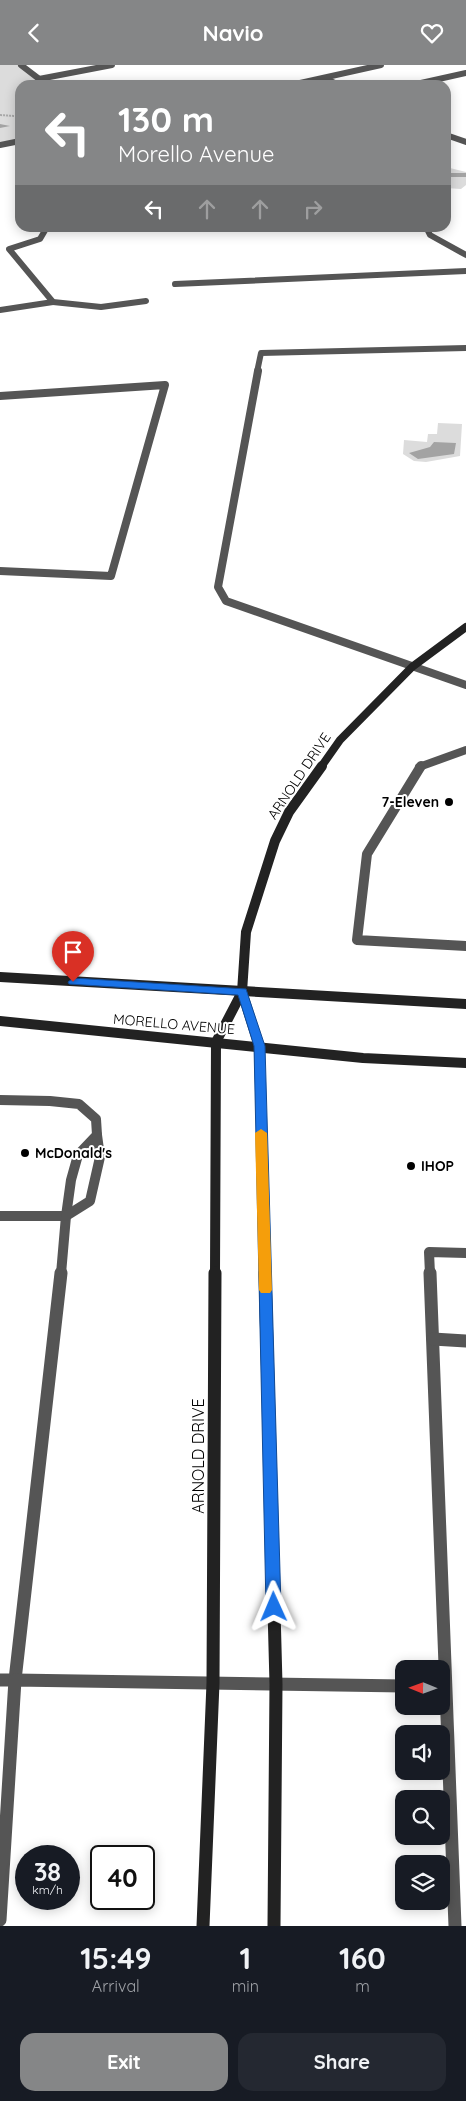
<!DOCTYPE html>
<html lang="en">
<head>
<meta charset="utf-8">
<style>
  :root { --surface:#171b24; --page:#242831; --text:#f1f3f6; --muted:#9ea1a6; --accent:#858687 }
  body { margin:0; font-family:Quicksand,sans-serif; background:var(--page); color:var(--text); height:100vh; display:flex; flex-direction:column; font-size:19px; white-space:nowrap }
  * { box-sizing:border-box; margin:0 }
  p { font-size:16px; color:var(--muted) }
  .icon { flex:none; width:28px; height:28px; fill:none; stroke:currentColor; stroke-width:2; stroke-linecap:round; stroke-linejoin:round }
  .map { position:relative; height:1861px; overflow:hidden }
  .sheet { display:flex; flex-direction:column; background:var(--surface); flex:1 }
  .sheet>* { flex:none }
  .guide { position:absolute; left:15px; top:15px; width:436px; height:152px; border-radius:15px; box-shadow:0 2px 12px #0003; background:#858687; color:#fff; overflow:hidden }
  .needle { width:32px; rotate:271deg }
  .tools { position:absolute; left:395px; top:1595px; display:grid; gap:10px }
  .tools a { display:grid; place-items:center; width:55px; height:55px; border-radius:10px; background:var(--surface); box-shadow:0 2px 12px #0003; font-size:25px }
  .speed { position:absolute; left:15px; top:1780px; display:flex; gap:10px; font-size:25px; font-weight:700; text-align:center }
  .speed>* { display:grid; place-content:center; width:65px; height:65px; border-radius:50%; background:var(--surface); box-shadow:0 2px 12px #0003; line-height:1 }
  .speed small { font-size:12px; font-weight:400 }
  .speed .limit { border:2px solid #111; border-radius:8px; background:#fff; color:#111 }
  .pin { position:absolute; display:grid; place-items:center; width:42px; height:42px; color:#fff; margin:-51px -21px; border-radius:50% 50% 50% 0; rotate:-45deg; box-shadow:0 0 5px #0007 }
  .pin .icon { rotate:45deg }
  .me { position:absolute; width:55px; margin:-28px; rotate:359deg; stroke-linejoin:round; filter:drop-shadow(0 0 4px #0008) }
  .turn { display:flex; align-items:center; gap:18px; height:105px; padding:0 20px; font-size:22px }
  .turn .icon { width:65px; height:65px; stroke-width:2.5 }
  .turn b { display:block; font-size:35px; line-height:42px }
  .lanes { display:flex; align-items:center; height:48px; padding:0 20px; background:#0003; justify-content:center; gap:25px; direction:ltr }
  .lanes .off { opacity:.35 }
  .eta { display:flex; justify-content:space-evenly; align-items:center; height:85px; text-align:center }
  .eta b { font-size:30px; font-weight:700; line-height:35px }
  .button { display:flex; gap:10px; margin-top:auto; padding:10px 20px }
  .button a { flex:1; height:58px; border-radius:15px; background:var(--accent); color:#fff; font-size:20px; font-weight:700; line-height:58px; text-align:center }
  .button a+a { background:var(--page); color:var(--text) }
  header { display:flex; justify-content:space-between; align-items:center; height:65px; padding:0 20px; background:var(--accent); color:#fff; font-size:22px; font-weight:700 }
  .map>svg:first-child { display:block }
  .green { fill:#dcdcdc }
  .water { fill:#a3a3a3 }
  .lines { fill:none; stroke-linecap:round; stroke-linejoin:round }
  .stream { fill:#a3a3a3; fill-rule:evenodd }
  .path { stroke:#777; stroke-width:2; stroke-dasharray:0.5 1; stroke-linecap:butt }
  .lane-far3 { stroke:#555; stroke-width:6 }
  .lane-far2 { stroke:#555; stroke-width:8 }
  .lane-far1 { stroke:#555; stroke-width:10 }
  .lane { stroke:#555; stroke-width:13 }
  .street { stroke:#555; stroke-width:6 }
  .secondary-far2 { stroke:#222; stroke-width:8 }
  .secondary-far1 { stroke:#222; stroke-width:10 }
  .secondary { stroke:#222; stroke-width:13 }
  .route { fill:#1a73e8; stroke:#114b97 }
  .slow { fill:#f59e0b }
  .poi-dot { fill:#000; stroke:#fff; stroke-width:2 }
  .labels { text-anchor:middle; stroke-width:4; stroke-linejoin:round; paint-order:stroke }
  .street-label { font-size:14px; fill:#000; stroke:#fff }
  .poi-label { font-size:14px; font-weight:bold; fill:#000; stroke:#fff; text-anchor:start }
  .near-street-label { font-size:16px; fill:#000; stroke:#fff }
</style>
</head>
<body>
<header><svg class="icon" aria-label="back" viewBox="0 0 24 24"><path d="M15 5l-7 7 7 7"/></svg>Navio<svg class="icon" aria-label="heart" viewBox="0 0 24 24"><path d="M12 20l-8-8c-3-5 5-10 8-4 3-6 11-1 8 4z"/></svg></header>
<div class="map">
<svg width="466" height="1861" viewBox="0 0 466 1861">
  <rect width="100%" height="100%" fill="#fff"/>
  <g class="green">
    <polygon points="0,0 21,0 47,20 20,20 20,76 0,80"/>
    <polygon points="446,102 466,107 466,120 461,124 446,123"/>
    <polygon points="438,358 462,359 460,391 426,397 414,396 403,389 404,375 427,377 428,369 437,369"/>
  </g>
  <polygon class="water" points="434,377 456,378 454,389 418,394 409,388 430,382"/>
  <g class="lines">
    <g class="stream">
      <polygon points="0,59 10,61 0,63"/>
      <rect x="446" y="108" width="20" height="4"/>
    </g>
    <polyline class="path" points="0,50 14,51"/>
    <g class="lane-far3">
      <polyline points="324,13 339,20"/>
      <polyline points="412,20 466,8"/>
      <polyline points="446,70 466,77"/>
      <polyline points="47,162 40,174 9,184 53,237 101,242 146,236"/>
      <polyline points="175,219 466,206"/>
      <polyline points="0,245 53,237"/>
      <polyline points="257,307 261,288 466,283"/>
    </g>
    <g class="lane-far2">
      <polyline points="258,306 218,522 226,536 466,620"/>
      <polyline points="0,331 165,320 111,511 0,506"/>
      <polyline points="419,702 466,685"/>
    </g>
    <g class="lane-far1">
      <polyline points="421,701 367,789 357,875 466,881"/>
      <polyline points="0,1035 50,1036 79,1039 96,1054 97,1070 78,1090 71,1115 66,1151"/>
      <polyline points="0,1151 66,1151 61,1209"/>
      <polyline points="66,1151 90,1136 100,1092 97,1070"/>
      <polyline points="430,1209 429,1187 466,1188"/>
    </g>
    <g class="lane">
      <polyline points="430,1208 455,1861"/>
      <polyline points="433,1274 466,1276"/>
      <polyline points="0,1615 15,1615 61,1208"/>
      <polyline points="0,1855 15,1615 404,1621"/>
    </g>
    <g class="street">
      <polyline points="21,0 47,20"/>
      <polyline points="39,14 112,0"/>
      <polyline points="291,20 381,0"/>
      <polyline points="0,80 20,76"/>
      <polyline points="426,162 430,170 466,190"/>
    </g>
    <polyline class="secondary-far2" points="321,702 340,675 412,602 466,562"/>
    <g class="secondary-far1">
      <polyline points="0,912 466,939"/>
      <polyline points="0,956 363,993 466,998"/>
      <polyline points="215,1209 216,977 242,927"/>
      <polyline points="265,1209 259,981 242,927 246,867 275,776 289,747 322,701"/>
    </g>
    <g class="secondary">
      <polyline points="265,1208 276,1619 274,1861"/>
      <polyline points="203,1861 213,1618 215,1208"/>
    </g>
  </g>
  <polygon class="route" points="73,913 246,924 265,981 281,1542 279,1546 274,1548 268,1546 266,1542 254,981 238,930 69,919 68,917"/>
  <polygon class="slow" points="261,1064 267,1068 272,1225 270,1228 261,1228 259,1225 255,1068"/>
  <g class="poi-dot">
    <circle cx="449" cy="737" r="5"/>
    <circle cx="25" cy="1088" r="5"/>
    <circle cx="411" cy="1101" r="5"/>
  </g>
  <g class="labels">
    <g class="street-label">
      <text transform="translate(299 711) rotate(-56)" y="5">ARNOLD DRIVE</text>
      <text transform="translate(174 959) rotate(5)" y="5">MORELLO AVENUE</text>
    </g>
    <g class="poi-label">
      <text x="439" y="742" text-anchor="end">7-Eleven</text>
      <text x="35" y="1093">McDonald's</text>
      <text x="421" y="1106">IHOP</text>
    </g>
    <g class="near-street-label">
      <text transform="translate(198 1391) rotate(-90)" y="6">ARNOLD DRIVE</text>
    </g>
  </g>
</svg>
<div class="tools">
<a><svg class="needle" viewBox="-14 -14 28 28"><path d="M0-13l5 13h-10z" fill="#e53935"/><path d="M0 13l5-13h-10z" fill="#9ea1a6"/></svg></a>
<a><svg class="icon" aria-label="sound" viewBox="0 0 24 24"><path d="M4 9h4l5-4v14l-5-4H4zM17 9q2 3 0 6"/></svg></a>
<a><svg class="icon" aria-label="search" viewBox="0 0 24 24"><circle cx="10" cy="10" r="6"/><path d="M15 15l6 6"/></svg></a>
<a><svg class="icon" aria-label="layers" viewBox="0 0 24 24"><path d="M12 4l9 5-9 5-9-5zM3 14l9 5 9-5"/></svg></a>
</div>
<div class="speed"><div>38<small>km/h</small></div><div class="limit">40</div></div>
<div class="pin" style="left:73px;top:917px;background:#d93025"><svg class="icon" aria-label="arrive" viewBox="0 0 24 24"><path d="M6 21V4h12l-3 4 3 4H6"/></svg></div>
<svg class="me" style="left:274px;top:1542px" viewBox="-20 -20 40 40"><path d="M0-17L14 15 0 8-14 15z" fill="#1a73e8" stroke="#fff" stroke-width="4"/></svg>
<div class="guide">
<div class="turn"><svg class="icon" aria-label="left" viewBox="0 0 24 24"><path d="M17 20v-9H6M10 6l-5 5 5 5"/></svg><div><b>130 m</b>Morello Avenue</div></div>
<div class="lanes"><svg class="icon" aria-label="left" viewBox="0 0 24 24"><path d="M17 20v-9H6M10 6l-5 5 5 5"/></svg><svg class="icon off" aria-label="ahead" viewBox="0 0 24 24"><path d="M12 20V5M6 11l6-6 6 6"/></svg><svg class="icon off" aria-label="ahead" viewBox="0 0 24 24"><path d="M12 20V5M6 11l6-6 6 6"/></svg><svg class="icon off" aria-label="right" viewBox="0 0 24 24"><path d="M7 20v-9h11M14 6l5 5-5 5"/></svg></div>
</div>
</div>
<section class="sheet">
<div class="eta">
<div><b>15:49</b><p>Arrival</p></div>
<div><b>1</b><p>min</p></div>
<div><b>160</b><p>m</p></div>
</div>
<div class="button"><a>Exit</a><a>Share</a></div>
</section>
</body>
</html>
